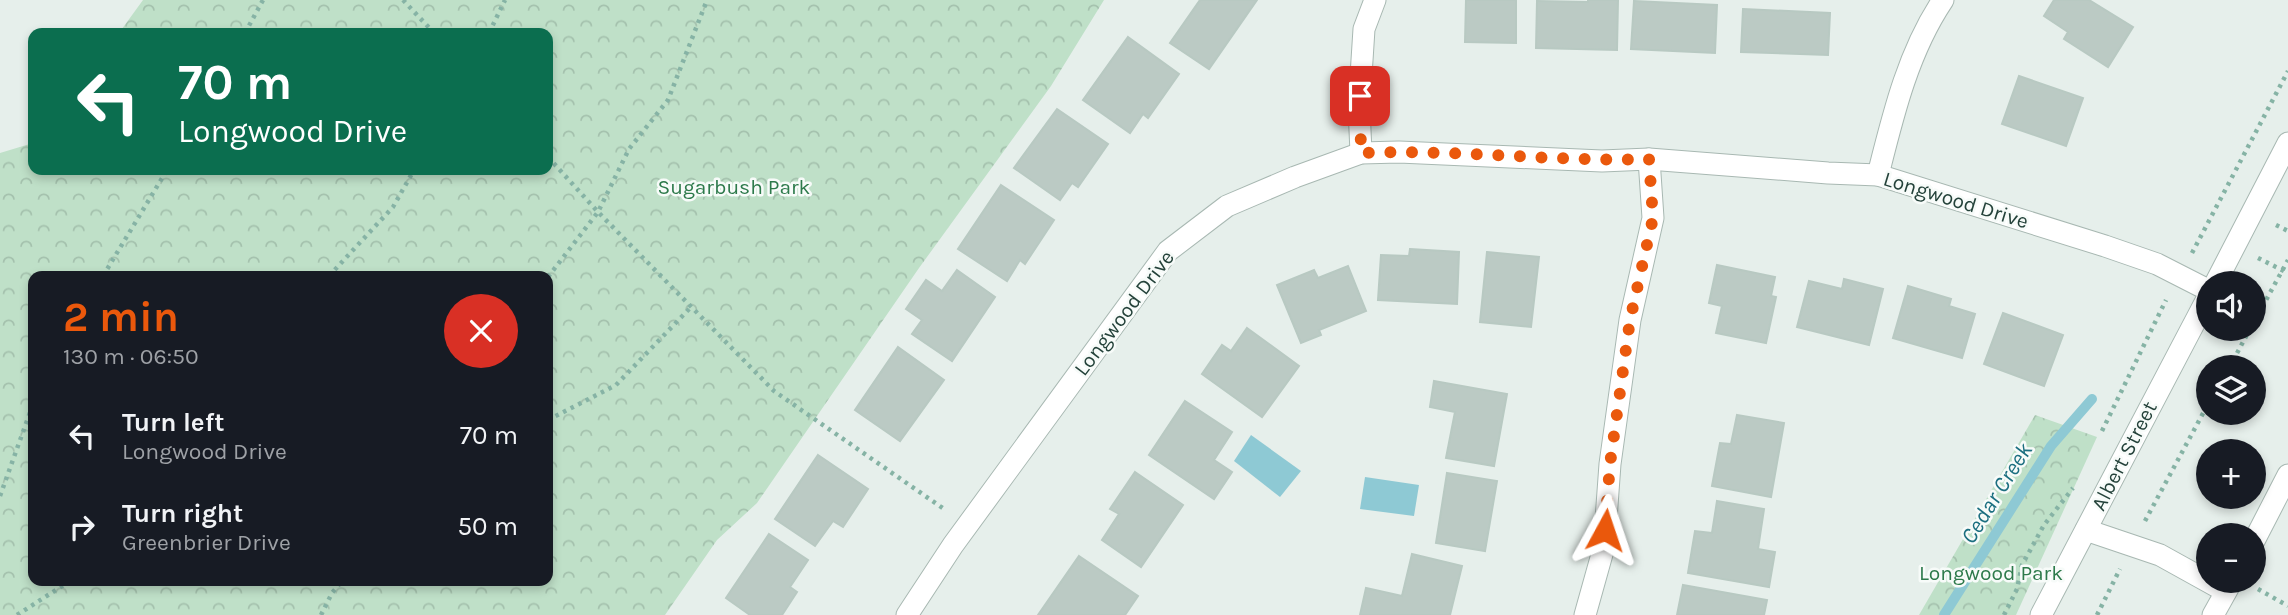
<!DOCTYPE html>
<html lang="en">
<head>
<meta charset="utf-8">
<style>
  :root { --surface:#171b24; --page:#242831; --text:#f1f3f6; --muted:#9ea1a6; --accent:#ea580c }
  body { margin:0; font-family:Karla,sans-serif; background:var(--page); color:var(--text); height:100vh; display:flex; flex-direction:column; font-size:26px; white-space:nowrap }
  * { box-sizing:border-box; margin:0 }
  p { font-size:23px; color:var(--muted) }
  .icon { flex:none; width:38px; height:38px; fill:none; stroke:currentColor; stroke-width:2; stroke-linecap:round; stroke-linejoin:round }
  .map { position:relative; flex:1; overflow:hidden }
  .drawer { position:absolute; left:28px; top:271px; width:525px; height:315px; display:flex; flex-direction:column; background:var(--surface); border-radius:14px; box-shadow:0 4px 10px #0003 }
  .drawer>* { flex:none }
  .hud { position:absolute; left:28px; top:28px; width:525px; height:147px; border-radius:14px; box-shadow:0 4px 10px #0003; background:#0b6e4f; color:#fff; overflow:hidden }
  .tools { position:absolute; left:2196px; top:271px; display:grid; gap:14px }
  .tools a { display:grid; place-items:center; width:70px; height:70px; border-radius:50%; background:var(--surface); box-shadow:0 4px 10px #0003; font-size:35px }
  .pin { position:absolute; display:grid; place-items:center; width:60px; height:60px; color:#fff; margin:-30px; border-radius:14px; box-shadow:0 4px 10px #0006 }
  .me { position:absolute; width:77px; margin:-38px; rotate:5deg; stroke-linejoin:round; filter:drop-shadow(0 0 5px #0008) }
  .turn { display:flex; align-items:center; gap:24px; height:147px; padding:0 35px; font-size:32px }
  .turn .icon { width:91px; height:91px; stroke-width:2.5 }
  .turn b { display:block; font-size:49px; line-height:60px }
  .round { display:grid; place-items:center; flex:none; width:74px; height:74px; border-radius:37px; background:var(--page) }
  .summary { display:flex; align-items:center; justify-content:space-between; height:119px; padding:0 35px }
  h1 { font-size:42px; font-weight:700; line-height:52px; color:var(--accent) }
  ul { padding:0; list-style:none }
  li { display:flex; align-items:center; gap:21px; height:91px; padding:0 35px }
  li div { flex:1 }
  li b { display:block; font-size:26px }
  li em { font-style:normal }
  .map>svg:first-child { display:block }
  .forest { fill:url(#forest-crowns); fill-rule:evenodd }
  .water { fill:#8ec9d4 }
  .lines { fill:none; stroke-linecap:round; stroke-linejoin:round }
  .stream { stroke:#8ec9d4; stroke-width:10 }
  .building { fill:#bbcac4; stroke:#b8c9c2; stroke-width:2 }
  .minor-casing { stroke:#a8b8b2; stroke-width:23 }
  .path { stroke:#86b3a5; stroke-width:4.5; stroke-dasharray:3.5 5; stroke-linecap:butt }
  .minor { stroke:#fff; stroke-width:21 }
  .route { stroke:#ea580c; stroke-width:12; stroke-dasharray:0 21.6 }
  .labels { text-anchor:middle; stroke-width:5; stroke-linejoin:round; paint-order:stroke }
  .park-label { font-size:21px; fill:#2d7a4b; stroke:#f7fbf9 }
  .street-label { font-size:21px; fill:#24423a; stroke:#f7fbf9 }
  .water-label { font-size:23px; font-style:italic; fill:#1c6f80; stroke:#f7fbf9 }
</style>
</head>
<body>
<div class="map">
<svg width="2288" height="615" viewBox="0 0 2288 615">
  <defs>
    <pattern id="forest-crowns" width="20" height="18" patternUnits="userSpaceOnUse" patternTransform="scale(1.75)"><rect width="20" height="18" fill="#bfe0c8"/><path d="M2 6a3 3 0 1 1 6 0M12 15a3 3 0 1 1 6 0" fill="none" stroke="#a4c1ad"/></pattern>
  </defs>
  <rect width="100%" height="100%" fill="#e6efeb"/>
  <g class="forest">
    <path d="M 143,0 L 1104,0 L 1051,86 L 919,268 L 757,503 L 717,540 L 665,615 L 0,615 L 0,153 L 33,143 L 33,170 L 548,170 L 548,33 L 119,33 ZM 33,276 L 548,276 L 548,581 L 33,581 Z"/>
    <polygon points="2035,415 2097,437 2016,615 1919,615"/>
  </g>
  <g class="water">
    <polygon points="1251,435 1301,471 1280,497 1234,461"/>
    <polygon points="1365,477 1419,485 1414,516 1360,509"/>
  </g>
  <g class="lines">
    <polyline class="stream" points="1944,615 2051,446 2092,399"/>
  </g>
  <g class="building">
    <polygon points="1200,0 1257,0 1209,69 1170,43"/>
    <polygon points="1466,0 1516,0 1516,43 1465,42"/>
    <polygon points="1588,0 1618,0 1617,50 1536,48 1537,1 1588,2"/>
    <polygon points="2054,0 2089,0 2133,27 2108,67 2064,39 2068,32 2044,16"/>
    <polygon points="1634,1 1717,5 1715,53 1631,49"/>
    <polygon points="1743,9 1830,13 1828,55 1741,52"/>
    <polygon points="1128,37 1179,74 1148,118 1143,114 1130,133 1083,100"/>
    <polygon points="2019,76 2083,98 2066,146 2002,124"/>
    <polygon points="1057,109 1108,144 1078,187 1072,183 1060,200 1014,168"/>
    <polygon points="1001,185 1054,220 1025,264 1020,260 1007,281 958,249"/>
    <polygon points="1410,249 1459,252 1457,304 1378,300 1381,255 1409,256"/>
    <polygon points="1487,252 1539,257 1531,327 1480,322"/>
    <polygon points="1717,265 1775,277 1771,296 1776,297 1766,343 1716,333 1722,306 1709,303"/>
    <polygon points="1348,266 1366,311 1319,330 1321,335 1301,343 1277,285 1314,270 1318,278"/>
    <polygon points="957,270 995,297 952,361 912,334 922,320 906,309 926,280 942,291"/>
    <polygon points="1844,279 1883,289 1869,345 1797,327 1809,281 1842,289"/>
    <polygon points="1908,286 1951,299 1949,306 1975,314 1962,358 1893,338"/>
    <polygon points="2003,313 2063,335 2044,386 1984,364"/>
    <polygon points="1247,328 1299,366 1262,417 1202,374 1222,345 1231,351"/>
    <polygon points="898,347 944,380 900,441 855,410"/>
    <polygon points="1434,381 1507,394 1494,466 1446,458 1455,412 1430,407"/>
    <polygon points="1185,401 1232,432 1214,460 1232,472 1214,499 1149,455"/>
    <polygon points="1737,415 1784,423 1771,497 1712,486 1720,443 1731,444"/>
    <polygon points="818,455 868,489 843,527 833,521 815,546 775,519"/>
    <polygon points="1135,472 1183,505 1141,567 1102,540 1119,514 1110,509"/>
    <polygon points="1447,473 1497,481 1485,551 1436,543"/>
    <polygon points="1717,501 1764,509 1758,549 1775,552 1769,587 1688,573 1695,531 1712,533"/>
    <polygon points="769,534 808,560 790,587 797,592 782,615 750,615 726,598"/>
    <polygon points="1412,554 1462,566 1450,615 1360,615 1366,588 1402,596"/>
    <polygon points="1079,556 1138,596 1125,615 1038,615"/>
    <polygon points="1683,585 1767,600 1764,615 1677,615"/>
  </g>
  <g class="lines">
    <defs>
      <g id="minor">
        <polyline points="1361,153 1359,107 1364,29 1375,0"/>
        <path d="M 1878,175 C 1893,115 1908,52 1943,0"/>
        <polyline points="2215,284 2288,143"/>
        <polyline points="2086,530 2160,555 2225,591"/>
        <polyline points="2254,541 2288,475"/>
        <polyline points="907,615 953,545 1168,251 1227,206 1295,177 1361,153 1399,152 1602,161 1649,159 1828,173 1878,175 2105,246 2157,264 2208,290"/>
        <polyline points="1585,615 1604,547 1610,464 1630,320 1653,218 1649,159"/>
        <polyline points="2041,615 2208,297"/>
        <polyline points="2213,615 2232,581"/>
      </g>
    </defs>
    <use href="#minor" class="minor-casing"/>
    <g class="path">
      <polyline points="403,0 434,33"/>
      <polyline points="245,33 263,0"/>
      <polyline points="489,33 505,0"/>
      <polyline points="548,157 598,212 774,391 944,509"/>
      <polyline points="2276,225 2288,231"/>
      <polyline points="2192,253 2288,71"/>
      <polyline points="2258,258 2288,273"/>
      <polyline points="103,276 167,170"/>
      <polyline points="329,276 393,207 414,170"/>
      <polyline points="548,277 598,212 629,149 668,100 707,0"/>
      <polyline points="2254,322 2288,260"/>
      <polyline points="2229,368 2250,329"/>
      <polyline points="548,420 616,385 691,307"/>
      <polyline points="2102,431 2166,300"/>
      <polyline points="0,496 33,404"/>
      <polyline points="2145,521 2208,404"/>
      <polyline points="2258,589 2288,606"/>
      <polyline points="17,615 70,581"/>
      <polyline points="321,615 332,593 342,581"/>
      <polyline points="2004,615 2017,589 2022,565 2044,525 2073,488"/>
      <polyline points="2097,615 2120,569"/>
    </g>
    <use href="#minor" class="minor"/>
  </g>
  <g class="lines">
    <path class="route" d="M 1360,96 L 1361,153 C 1457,149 1553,162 1649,159 L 1653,218 L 1630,320 L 1610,464 L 1605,530"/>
  </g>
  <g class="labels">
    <g class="park-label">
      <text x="734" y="194">Sugarbush Park</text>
      <text x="1991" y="580">Longwood Park</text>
    </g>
    <g class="street-label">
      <text transform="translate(1956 200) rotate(17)" y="7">Longwood Drive</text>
      <text transform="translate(1124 313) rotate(-53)" y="7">Longwood Drive</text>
      <text transform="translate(2124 456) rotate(-63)" y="7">Albert Street</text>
    </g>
    <g class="water-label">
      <text transform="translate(1996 493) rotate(-58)" y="8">Cedar Creek</text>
    </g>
  </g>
</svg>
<div class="tools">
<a><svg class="icon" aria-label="sound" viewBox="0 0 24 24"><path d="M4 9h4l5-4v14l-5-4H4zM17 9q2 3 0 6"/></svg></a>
<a><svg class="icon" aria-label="layers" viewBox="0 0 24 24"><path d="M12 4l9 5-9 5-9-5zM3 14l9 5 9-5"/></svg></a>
<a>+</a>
<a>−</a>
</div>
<div class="pin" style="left:1360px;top:96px;background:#d93025"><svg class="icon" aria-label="arrive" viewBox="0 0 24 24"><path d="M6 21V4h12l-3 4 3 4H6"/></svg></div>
<svg class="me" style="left:1605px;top:530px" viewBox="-20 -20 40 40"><path d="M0-17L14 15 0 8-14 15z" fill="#ea580c" stroke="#fff" stroke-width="4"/></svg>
<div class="hud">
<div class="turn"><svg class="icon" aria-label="left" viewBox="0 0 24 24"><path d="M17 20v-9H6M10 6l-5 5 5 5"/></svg><div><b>70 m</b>Longwood Drive</div></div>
</div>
<section class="drawer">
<div class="summary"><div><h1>2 min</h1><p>130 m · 06:50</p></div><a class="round" style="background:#d93025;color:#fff"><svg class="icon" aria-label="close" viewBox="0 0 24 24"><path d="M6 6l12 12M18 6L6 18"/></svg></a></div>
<ul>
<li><svg class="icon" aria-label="left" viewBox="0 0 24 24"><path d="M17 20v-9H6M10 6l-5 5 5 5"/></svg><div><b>Turn left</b><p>Longwood Drive</p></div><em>70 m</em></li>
<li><svg class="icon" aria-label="right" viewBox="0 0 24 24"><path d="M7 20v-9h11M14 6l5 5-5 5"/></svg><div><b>Turn right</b><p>Greenbrier Drive</p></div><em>50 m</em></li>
</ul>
</section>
</div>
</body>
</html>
